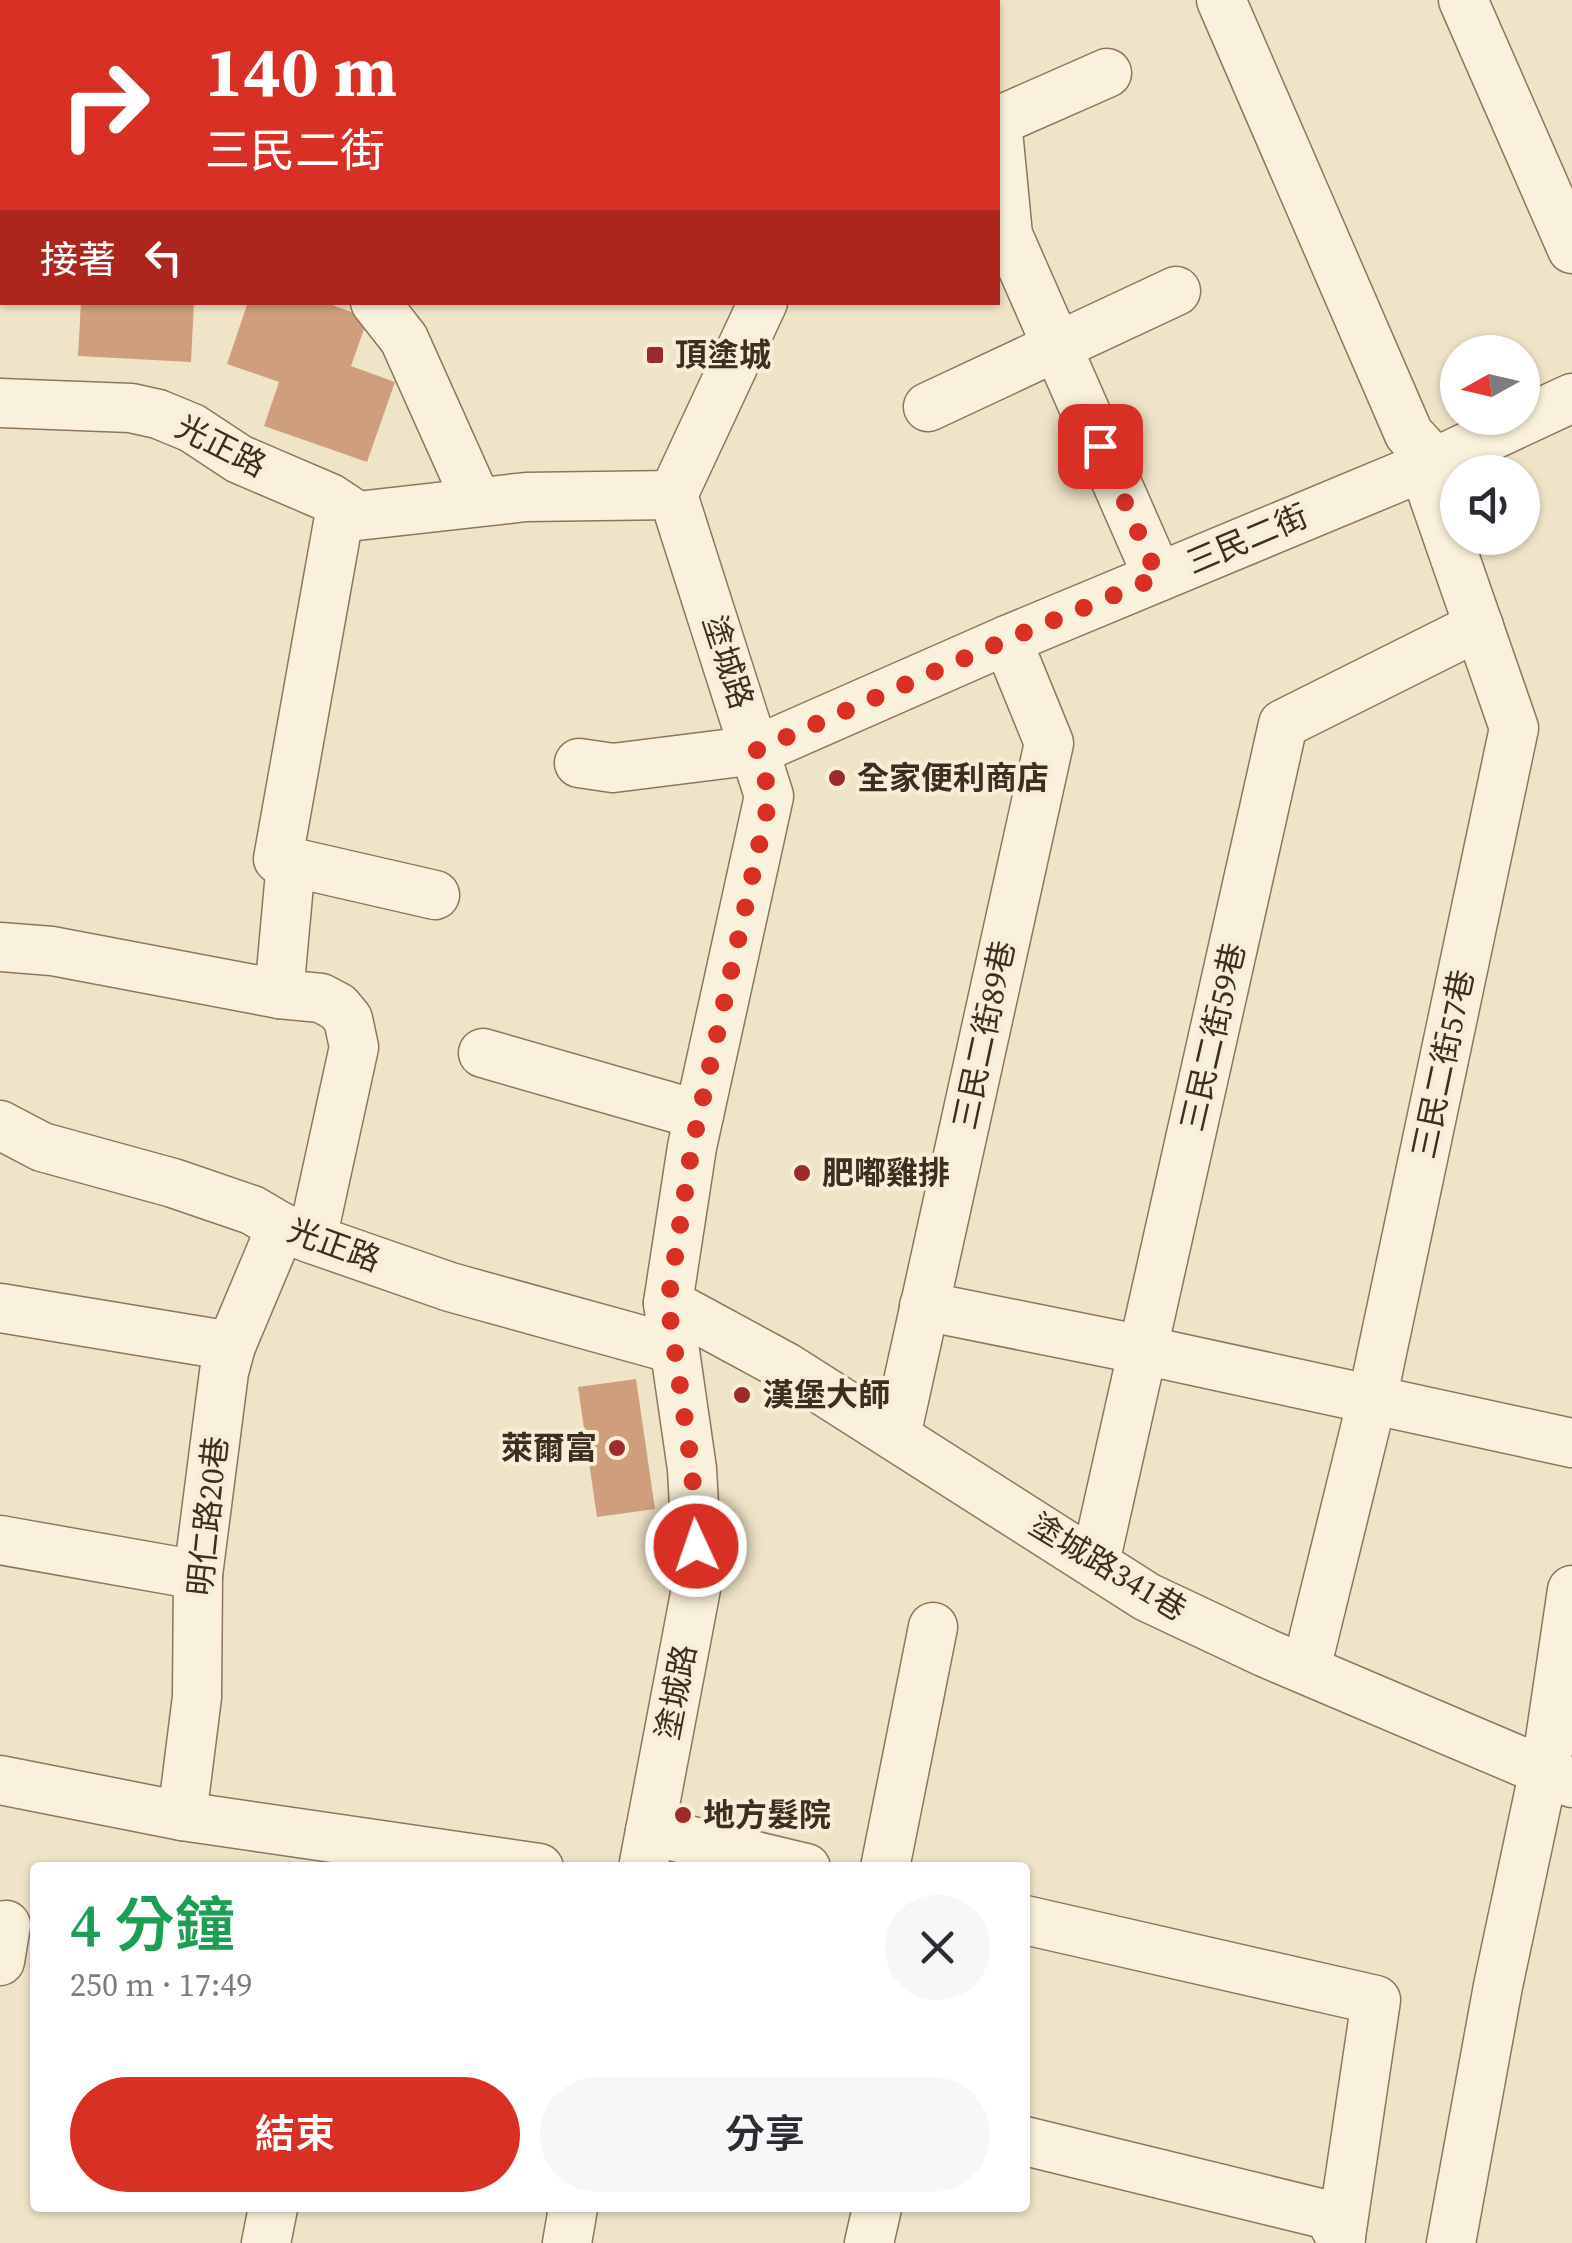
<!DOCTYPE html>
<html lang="zh-TW">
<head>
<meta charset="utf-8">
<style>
  :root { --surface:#fff; --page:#f7f7f7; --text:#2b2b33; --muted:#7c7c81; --accent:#d93025 }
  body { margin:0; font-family:"Source Serif 4","Noto Sans TC",serif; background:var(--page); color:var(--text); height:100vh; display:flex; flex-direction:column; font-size:38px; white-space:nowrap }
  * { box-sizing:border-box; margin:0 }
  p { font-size:32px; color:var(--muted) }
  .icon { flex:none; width:55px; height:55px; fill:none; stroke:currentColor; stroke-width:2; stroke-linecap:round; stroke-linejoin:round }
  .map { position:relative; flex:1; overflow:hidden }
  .panel { position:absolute; left:30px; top:1862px; width:1000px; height:350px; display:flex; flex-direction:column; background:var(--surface); border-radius:10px; box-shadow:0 2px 8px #0004 }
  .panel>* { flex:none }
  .banner { position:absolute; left:0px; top:0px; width:1000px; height:305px; box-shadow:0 2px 8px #0004; background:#d93025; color:#fff; overflow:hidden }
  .needle { width:65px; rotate:262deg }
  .buttons { position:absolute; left:1440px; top:335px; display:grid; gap:20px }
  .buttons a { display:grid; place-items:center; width:100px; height:100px; border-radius:50%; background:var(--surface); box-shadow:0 2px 8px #0004; font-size:50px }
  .pin { position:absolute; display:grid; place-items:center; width:85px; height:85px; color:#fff; margin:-42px; border-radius:20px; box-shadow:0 5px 15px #0006 }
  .me { position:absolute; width:110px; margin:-55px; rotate:357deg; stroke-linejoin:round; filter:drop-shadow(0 0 8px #0008) }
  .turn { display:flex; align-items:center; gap:35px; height:210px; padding:0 40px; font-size:45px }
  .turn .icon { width:130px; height:130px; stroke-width:2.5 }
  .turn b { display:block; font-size:70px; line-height:85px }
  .then { display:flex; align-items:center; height:95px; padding:0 40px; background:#0003; gap:20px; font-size:38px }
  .round { display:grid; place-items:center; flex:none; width:105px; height:105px; border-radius:52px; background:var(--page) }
  .overview { display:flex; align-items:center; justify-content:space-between; height:170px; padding:0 40px }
  h1 { font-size:60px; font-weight:600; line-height:75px; color:#1e9e55 }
  .cta { display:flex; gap:20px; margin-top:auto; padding:20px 40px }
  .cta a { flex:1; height:115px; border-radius:60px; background:var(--accent); color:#fff; font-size:40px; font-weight:600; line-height:115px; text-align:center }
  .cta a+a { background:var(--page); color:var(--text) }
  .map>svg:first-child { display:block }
  .building { fill:#cf9f7d }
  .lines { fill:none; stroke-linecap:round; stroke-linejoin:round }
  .minor-casing { stroke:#8d765c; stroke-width:51 }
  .minor { stroke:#faf1dc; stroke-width:48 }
  .route { stroke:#d93025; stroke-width:18; stroke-dasharray:0 32.4 }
  .poi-dot { fill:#9e2a2b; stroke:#f7eed8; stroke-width:4 }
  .labels { text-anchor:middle; stroke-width:8; stroke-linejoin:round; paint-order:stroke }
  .poi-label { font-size:32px; font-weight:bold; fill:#3d2e20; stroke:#f7eed8; text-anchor:start }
  .street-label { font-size:32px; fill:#3d2e20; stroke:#f7eed8 }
</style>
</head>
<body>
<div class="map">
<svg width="1572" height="2243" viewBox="0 0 1572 2243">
  <rect width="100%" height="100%" fill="#f0e4c8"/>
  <g class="building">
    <polygon points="81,302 194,302 191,362 78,356"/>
    <polygon points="248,302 324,302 368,318 351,366 395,382 367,462 264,426 279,382 227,364"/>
    <polygon points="636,1379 655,1509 597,1517 578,1387"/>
  </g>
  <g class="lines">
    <defs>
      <g id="minor">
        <polyline points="220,0 223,2"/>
        <polyline points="750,0 750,2"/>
        <polyline points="1221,0 1409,434 1435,462"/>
        <polyline points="1463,0 1572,249"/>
        <polyline points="998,121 1107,73"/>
        <polyline points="998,131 1008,235 1158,577"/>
        <polyline points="375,302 404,339 477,502"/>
        <polyline points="0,403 131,408 158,414 192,428 239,459 330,498 357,516 526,497 673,495"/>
        <polyline points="928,407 1176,291"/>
        <polyline points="341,506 278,859 435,895"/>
        <polyline points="579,763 613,768 757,750 1007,640 1435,462 1572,398"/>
        <polyline points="0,947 52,951 279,994 321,998 338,1007 348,1019 354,1047 312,1239"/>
        <polyline points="279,994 291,862"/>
        <polyline points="483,1053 699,1115"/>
        <polyline points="0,1125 42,1147 173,1183 252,1210 281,1227 312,1239 450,1287 674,1349"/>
        <polyline points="668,1303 786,1367 1147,1597 1266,1653 1572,1783"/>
        <polyline points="924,1306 1143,1350 1572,1443"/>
        <polyline points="0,1308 231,1346"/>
        <polyline points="896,1436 1049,743 1007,640"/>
        <polyline points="0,1540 198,1575"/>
        <polyline points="1095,1563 1283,724 1479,626"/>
        <polyline points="1306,1669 1372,1400 1514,728 1423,466"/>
        <polyline points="0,1780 182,1816 539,1868"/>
        <polyline points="182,1816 197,1697 198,1575 224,1372 231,1346 281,1227"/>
        <polyline points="650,1831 806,1868"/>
        <polyline points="643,1868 698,1578 692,1469 668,1303 692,1147 769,796 673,495 763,302"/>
        <polyline points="885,1868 933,1627"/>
        <polyline points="1025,1920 1376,2000 1340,2243"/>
        <polyline points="0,1961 6,1925"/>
        <polyline points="1025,2141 1328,2215 1341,2238"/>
        <polyline points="266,2243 273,2208"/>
        <polyline points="567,2243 573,2208"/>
        <polyline points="869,2243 877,2208"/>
        <polyline points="1451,2243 1498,1986 1549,1746 1572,1590"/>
      </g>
    </defs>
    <use href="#minor" class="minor-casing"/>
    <use href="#minor" class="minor"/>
  </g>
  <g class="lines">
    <polyline class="route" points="696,1546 692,1469 668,1303 692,1147 770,796 757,750 1006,640 1158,577 1100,446"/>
  </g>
  <g class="poi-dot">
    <rect x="645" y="345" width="20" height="20" rx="5"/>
    <circle cx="837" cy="778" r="10"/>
    <circle cx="802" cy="1173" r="10"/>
    <circle cx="742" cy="1395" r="10"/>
    <circle cx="617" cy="1448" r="10"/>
    <circle cx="683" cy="1815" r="10"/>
  </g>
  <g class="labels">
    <g class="poi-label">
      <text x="675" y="366">頂塗城</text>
      <text x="857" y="789">全家便利商店</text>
      <text x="822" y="1184">肥嘟雞排</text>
      <text x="762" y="1406">漢堡大師</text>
      <text x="597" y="1459" text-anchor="end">萊爾富</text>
      <text x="703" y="1826">地方髮院</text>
    </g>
    <g class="street-label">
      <text transform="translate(221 446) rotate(27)" y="11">光正路</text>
      <text transform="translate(1247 539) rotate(-23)" y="11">三民二街</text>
      <text transform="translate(728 662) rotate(72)" y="11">塗城路</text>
      <text transform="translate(984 1035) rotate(-78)" y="11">三民二街89巷</text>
      <text transform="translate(1213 1037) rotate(-77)" y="11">三民二街59巷</text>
      <text transform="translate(1443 1064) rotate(-78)" y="11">三民二街57巷</text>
      <text transform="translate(334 1245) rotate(20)" y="11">光正路</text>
      <text transform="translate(208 1516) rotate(-84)" y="11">明仁路20巷</text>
      <text transform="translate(1108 1567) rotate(31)" y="11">塗城路341巷</text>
      <text transform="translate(676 1692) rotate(-79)" y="11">塗城路</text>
    </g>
  </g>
</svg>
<div class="buttons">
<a><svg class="needle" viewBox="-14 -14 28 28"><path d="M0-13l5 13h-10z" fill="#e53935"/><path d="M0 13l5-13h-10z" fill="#7c7c81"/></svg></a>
<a><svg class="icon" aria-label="sound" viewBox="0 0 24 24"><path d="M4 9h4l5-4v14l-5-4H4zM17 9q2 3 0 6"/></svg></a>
</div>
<div class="pin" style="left:1100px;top:446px;background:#d93025"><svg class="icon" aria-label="arrive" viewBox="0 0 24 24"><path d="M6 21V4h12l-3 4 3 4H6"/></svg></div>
<svg class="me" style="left:696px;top:1546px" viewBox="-20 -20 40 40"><circle r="17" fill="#d93025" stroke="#fff" stroke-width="3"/><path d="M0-11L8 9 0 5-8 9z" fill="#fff"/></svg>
<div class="banner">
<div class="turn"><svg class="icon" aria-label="right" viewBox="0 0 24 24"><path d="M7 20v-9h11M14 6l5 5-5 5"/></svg><div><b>140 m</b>三民二街</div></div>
<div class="then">接著<svg class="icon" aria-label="left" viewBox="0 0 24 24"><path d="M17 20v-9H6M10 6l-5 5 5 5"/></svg></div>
</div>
<section class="panel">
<div class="overview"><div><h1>4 分鐘</h1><p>250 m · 17:49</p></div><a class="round"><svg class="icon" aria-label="close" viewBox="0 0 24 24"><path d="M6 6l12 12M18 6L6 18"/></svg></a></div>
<div class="cta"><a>結束</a><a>分享</a></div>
</section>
</div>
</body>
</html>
